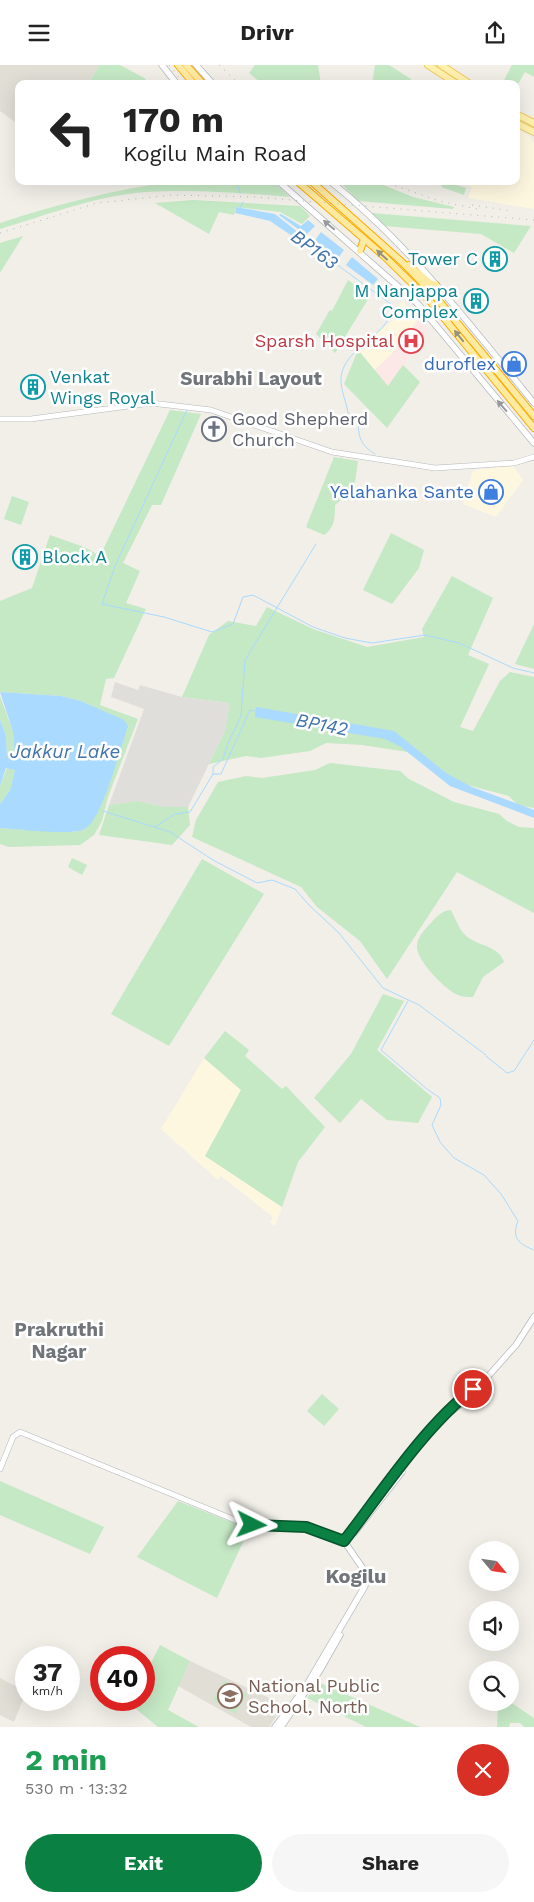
<!DOCTYPE html>
<html lang="en">
<head>
<meta charset="utf-8">
<style>
  :root { --surface:#fff; --page:#f6f6f6; --text:#222; --muted:#767676; --accent:#0b8043 }
  body { margin:0; font-family:"Work Sans",sans-serif; background:var(--page); color:var(--text); height:100vh; display:flex; flex-direction:column; font-size:19px; white-space:nowrap }
  * { box-sizing:border-box; margin:0 }
  p { font-size:16px; color:var(--muted) }
  .icon { flex:none; width:28px; height:28px; fill:none; stroke:currentColor; stroke-width:2; stroke-linecap:round; stroke-linejoin:round }
  .map { position:relative; height:1662px; overflow:hidden }
  .panel { display:flex; flex-direction:column; background:var(--surface); flex:1 }
  .panel>* { flex:none }
  .banner { position:absolute; left:15px; top:15px; width:505px; height:105px; border-radius:10px; box-shadow:0 5px 20px #0002; background:#fff; color:var(--text); overflow:hidden }
  .needle { width:32px; rotate:119deg }
  .fabs { position:absolute; left:469px; top:1476px; display:grid; gap:10px }
  .fabs a { display:grid; place-items:center; width:50px; height:50px; border-radius:50%; background:var(--surface); box-shadow:0 5px 20px #0002; font-size:25px }
  .speed { position:absolute; left:15px; top:1581px; display:flex; gap:10px; font-size:25px; font-weight:700; text-align:center }
  .speed>* { display:grid; place-content:center; width:65px; height:65px; border-radius:50%; background:var(--surface); box-shadow:0 5px 20px #0002; line-height:1 }
  .speed small { font-size:12px; font-weight:400 }
  .speed .limit { border:8px solid #d22; background:#fff; color:#111 }
  .pin { position:absolute; display:grid; place-items:center; width:42px; height:42px; color:#fff; margin:-21px; border:2px solid #fff; border-radius:50%; box-shadow:0 1px 5px #0007 }
  .me { position:absolute; width:55px; margin:-28px; rotate:93deg; stroke-linejoin:round; filter:drop-shadow(0 0 4px #0008) }
  .turn { display:flex; align-items:center; gap:18px; height:105px; padding:0 25px; font-size:22px }
  .turn .icon { width:65px; height:65px; stroke-width:2.5 }
  .turn b { display:block; font-size:35px; line-height:42px }
  .round { display:grid; place-items:center; flex:none; width:52px; height:52px; border-radius:26px; background:var(--page) }
  .summary { display:flex; align-items:center; justify-content:space-between; height:85px; padding:0 25px }
  h1 { font-size:30px; font-weight:700; line-height:38px; color:#1e9e55 }
  .cta { display:flex; gap:10px; margin-top:auto; padding:10px 25px }
  .cta a { flex:1; height:58px; border-radius:30px; background:var(--accent); color:#fff; font-size:20px; font-weight:700; line-height:58px; text-align:center }
  .cta a+a { background:var(--page); color:var(--text) }
  header { display:flex; justify-content:space-between; align-items:center; height:65px; padding:0 25px; background:var(--surface); font-size:22px; font-weight:700 }
  .map>svg:first-child { display:block }
  .commercial { fill:#fef7e0 }
  .industrial { fill:#e0deda }
  .education { fill:#e1ded6 }
  .medical { fill:#fce8e6 }
  .green { fill:#c5e8c5 }
  .water { fill:#aadaff }
  .lines { fill:none; stroke-linecap:round; stroke-linejoin:round }
  .stream { stroke:#aadaff; stroke-width:1 }
  .tertiary-casing { stroke:#b5b8bc; stroke-width:6 }
  .secondary-casing { stroke:#b6babf; stroke-width:7 }
  .primary-casing { stroke:#f2c960; stroke-width:8 }
  .trunk-casing { stroke:#f9ab00; stroke-width:8 }
  .tertiary { stroke:#fff; stroke-width:5 }
  .secondary { stroke:#fff; stroke-width:5.5 }
  .primary { stroke:#fff2af; stroke-width:6 }
  .trunk { stroke:#feeaa1; stroke-width:6 }
  .rail { stroke:#b6b7b8; stroke-width:1; stroke-dasharray:1 6; stroke-linecap:butt }
  .oneway { fill:#979a9d }
  .oneway2 { fill:#97927c }
  .route-casing { stroke:#07532c; stroke-width:12 }
  .route { stroke:#0b8043; stroke-width:9 }
  .labels { text-anchor:middle; stroke-width:5; stroke-linejoin:round; paint-order:stroke }
  .culture-label { font-size:18px; fill:#0d838f; stroke:#fff; text-anchor:end }
  .health-label { font-size:18px; fill:#be3a42; stroke:#fff; text-anchor:end }
  .shop-label { font-size:18px; fill:#366cbe; stroke:#fff; text-anchor:end }
  .worship-label { font-size:18px; fill:#5b616d; stroke:#fff; text-anchor:start }
  .education-label { font-size:18px; fill:#785e54; stroke:#fff; text-anchor:start }
  .water-label { font-size:19px; font-style:italic; fill:#4174aa; stroke:#fff }
  .neighbourhood-label { font-size:19px; font-weight:bold; fill:#70757a; stroke:#fff }
  .quarter-label { font-size:20px; font-weight:bold; fill:#70757a; stroke:#fff }
</style>
</head>
<body>
<header><svg class="icon" aria-label="menu" viewBox="0 0 24 24"><path d="M4 6h16M4 12h16M4 18h16"/></svg>Drivr<svg class="icon" aria-label="share" viewBox="0 0 24 24"><path d="M12 15V3M7 8l5-5 5 5M5 13v7h14v-7"/></svg></header>
<div class="map">
<svg width="534" height="1662" viewBox="0 0 534 1662">
  <rect width="100%" height="100%" fill="#f1efe8"/>
  <g class="commercial">
    <polygon points="516,63 529,71 534,79 534,144 468,133 472,122 451,116 516,116"/>
    <polygon points="401,234 419,254 393,288 375,305 358,285 397,251"/>
    <polygon points="513,401 523,415 496,452 463,439 473,405"/>
    <polygon points="204,993 241,1025 205,1091 282,1142 275,1161 270,1157 273,1152 221,1111 218,1115 161,1064"/>
  </g>
  <polygon class="industrial" points="115,617 138,625 140,620 182,632 230,638 225,666 188,742 164,742 138,736 109,740 144,644 111,632"/>
  <g class="education">
    <polygon points="0,0 100,0 88,19 19,19 19,60 0,46"/>
    <polygon points="190,1596 284,1640 269,1662 251,1662 178,1621"/>
    <polygon points="0,1613 26,1627 14,1657 0,1650"/>
  </g>
  <polygon class="medical" points="419,254 429,265 388,321 375,305 393,288"/>
  <g class="green">
    <polygon points="100,0 120,0 146,14 143,19 88,19"/>
    <polygon points="255,0 318,0 321,19 262,19 249,8"/>
    <polygon points="375,0 389,0 411,14 409,19 372,19"/>
    <polygon points="512,0 534,0 534,12 525,7 516,22 516,19 502,19"/>
    <path d="M 177,116 L 272,116 L 290,132 C 242,128 194,124 145,127 C 95,131 47,150 0,164 L 0,158 C 58,139 116,124 177,116 Z"/>
    <polygon points="339,116 373,116 413,132 454,142 453,144 358,136"/>
    <polygon points="443,116 466,123 464,130 441,122"/>
    <polygon points="193,135 300,141 310,151 302,159 280,147 236,142 234,150 219,147 209,169 155,138"/>
    <polygon points="371,148 531,161 514,188 481,169 385,161"/>
    <polygon points="23,171 0,208 0,178"/>
    <polygon points="348,215 370,231 335,288 316,269 330,245 332,246"/>
    <polygon points="358,285 388,321 403,300 420,317 387,363 344,319"/>
    <polygon points="170,345 201,349 161,440 152,440 123,498 140,506 126,538 146,544 114,613 106,614 100,640 138,654 108,732 102,756 94,770 80,780 9,782 0,779 0,763 74,767 86,764 123,655 81,636 61,631 0,627 0,536 32,523 50,470 84,482 100,491"/>
    <path d="M 334,392 L 358,396 L 355,417 L 350,427 L 335,440 C 335,452 335,463 324,470 L 306,462 Z"/>
    <polygon points="12,431 29,437 21,460 4,454"/>
    <polygon points="391,468 424,485 419,503 392,539 363,525"/>
    <polygon points="452,511 493,533 468,590 489,599 460,662 473,666 500,616 510,607 534,612 534,743 518,740 509,731 460,718 408,687 362,680 326,678 310,686 261,693 246,691 209,699 225,666 230,638 182,632 209,570 228,556 256,561 267,542 313,564 367,582 424,572 422,564"/>
    <polygon points="534,559 534,604 515,599"/>
    <polygon points="0,631 13,667 15,693 7,691 6,671 0,655"/>
    <polygon points="330,698 400,706 409,714 454,737 499,749 507,756 519,762 534,763 534,848 457,807 387,914 360,876 317,842 301,822 192,772 196,755 218,717 246,711 262,713 315,705"/>
    <polygon points="7,703 15,705 10,725 0,739 0,721"/>
    <polygon points="138,736 164,742 188,742 190,760 172,780 99,770 109,740"/>
    <polygon points="72,793 87,800 82,810 68,802"/>
    <polygon points="202,794 264,829 169,981 111,949"/>
    <path d="M 451,845 C 455,853 459,864 465,870 C 476,881 499,880 504,897 L 483,912 L 473,932 C 467,932 463,932 458,930 C 445,925 415,894 417,880 C 418,871 426,863 432,857 C 438,850 442,846 451,845 Z"/>
    <polygon points="383,929 404,936 377,985 432,1032 418,1058 387,1055 361,1034 340,1058 314,1033 351,989"/>
    <polygon points="225,966 249,985 245,991 282,1024 286,1021 325,1062 298,1097 282,1142 205,1091 241,1025 204,993"/>
    <polygon points="322,1329 339,1344 324,1361 307,1346"/>
    <polygon points="0,1416 104,1462 90,1489 0,1450"/>
    <polygon points="178,1436 249,1464 217,1533 137,1492"/>
    <polygon points="160,1580 190,1596 168,1645 199,1662 158,1662 130,1639 132,1635 144,1635 144,1612"/>
    <polygon points="224,1616 247,1629 235,1649 213,1635"/>
    <polygon points="318,1617 420,1662 366,1662 307,1633"/>
    <polygon points="510,1637 534,1653 534,1662 524,1662 520,1658 510,1658 509,1662 497,1662 498,1639"/>
  </g>
  <g class="water">
    <polygon points="236,142 275,149 304,172 301,177 270,156 235,148"/>
    <polygon points="281,149 301,161 308,155 315,161 306,170 279,150"/>
    <polygon points="321,167 344,185 338,193 315,175"/>
    <polygon points="352,192 378,214 373,220 346,200"/>
    <path d="M 0,627 L 61,631 L 81,636 L 124,655 L 128,661 C 120,683 103,753 85,764 C 73,771 17,764 0,763 L 0,739 L 10,725 L 15,705 L 6,703 L 0,721 L 0,655 L 6,671 L 7,691 L 15,693 L 13,667 Z"/>
    <polygon points="256,642 394,666 446,708 472,722 534,745 534,753 450,721 401,682 385,674 255,652"/>
  </g>
  <g class="lines">
    <g class="stream">
      <polyline points="236,116 240,128"/>
      <polyline points="240,143 243,137"/>
      <path d="M 302,174 L 392,240 C 392,269 350,279 342,307 C 338,321 346,334 348,348 L 358,354 C 358,371 360,380 375,389"/>
      <polyline points="187,345 115,501 102,539 164,552 212,567 233,559 243,532 253,530 313,562 345,573 372,578 425,570 459,578 513,603 534,608"/>
      <polyline points="213,709 213,702 223,694 228,678 241,651 245,595 316,479"/>
      <polyline points="103,746 170,767 213,795 257,818 272,815 295,824 309,840 339,868 383,923 419,940 486,990"/>
      <polyline points="155,762 175,749 190,747 213,709 221,709 250,645 255,646"/>
      <path d="M 408,936 L 381,985 L 427,1024 L 440,1033 L 441,1040 L 432,1060 L 440,1077 L 454,1093 L 484,1110 L 501,1129 L 518,1156 C 511,1173 519,1179 534,1185"/>
      <polyline points="486,991 507,1008 514,1006 534,975"/>
    </g>
    <defs>
      <g id="tertiary">
        <polyline points="0,354 31,354 151,338 211,345 332,387 435,403 514,398 534,392"/>
        <polyline points="0,1404 13,1372 20,1367 240,1457 252,1460 306,1462 347,1476"/>
      </g>
      <g id="secondary">
        <polyline points="162,0 177,19"/>
        <polyline points="196,0 213,19"/>
        <polyline points="278,116 418,239 534,378"/>
        <path d="M 330,116 C 409,179 471,261 534,338"/>
        <polyline points="452,1346 486,1319"/>
        <polyline points="355,1467 402,1407"/>
        <polyline points="275,1662 305,1623 365,1521 366,1508 344,1476 395,1409 453,1339 483,1317 516,1280 534,1252"/>
        <polyline points="281,1662 319,1607 340,1570"/>
      </g>
      <g id="primary">
        <polyline points="428,0 457,19"/>
        <polyline points="441,0 470,19"/>
        <polyline points="516,49 534,58"/>
        <polyline points="516,58 534,67"/>
      </g>
      <g id="trunk">
        <polyline points="178,0 194,19"/>
        <polyline points="186,0 203,19"/>
        <polyline points="297,116 384,191 430,236 534,363"/>
        <polyline points="311,116 403,198 435,231 534,351"/>
        <polyline points="360,186 364,174"/>
        <polyline points="409,200 430,218 436,220"/>
      </g>
    </defs>
    <use href="#tertiary" class="tertiary-casing"/>
    <use href="#secondary" class="secondary-casing"/>
    <use href="#primary" class="primary-casing"/>
    <use href="#trunk" class="trunk-casing"/>
    <use href="#tertiary" class="tertiary"/>
    <use href="#secondary" class="secondary"/>
    <use href="#primary" class="primary"/>
    <use href="#trunk" class="trunk"/>
    <g class="rail">
      <polyline points="169,0 184,19"/>
      <polyline points="219,0 239,19"/>
      <polyline points="382,116 439,136 477,144"/>
      <polyline points="472,140 512,146"/>
      <polyline points="0,168 97,138 172,130 255,132 534,155"/>
    </g>
  </g>
  <defs><path id="oneway-solid" d="M-6-.8H1V-3.2L6.5 0L1 3.2V.8H-6Z" transform="scale(1.25)"/></defs>
  <g class="oneway">
    <use href="#oneway-solid" transform="translate(329 160) rotate(-140)"/>
    <use href="#oneway-solid" transform="translate(502 341) rotate(-131)"/>
  </g>
  <g class="oneway2">
    <use href="#oneway-solid" transform="translate(382 190) rotate(-138)"/>
    <use href="#oneway-solid" transform="translate(459 271) rotate(-129)"/>
  </g>
  <g class="lines">
    <defs>
      <path id="route" d="M 252,1460 L 306,1462 L 344,1476 C 382,1427 424,1362 473,1324"/>
    </defs>
    <use href="#route" class="route-casing"/>
    <use href="#route" class="route"/>
  </g>
  <defs>
    <symbol id="building-ring" viewBox="-11 -11 22 22"><circle r="9.5" fill="#fff" stroke="#0f9aa8" stroke-width="1.5"/><path d="M-4-6H4V6H1V3H-1V6H-4ZM-2.5-4.3h1.7v1.8h-1.7ZM.8-4.3h1.7v1.8H.8ZM-2.5-1h1.7V.8h-1.7ZM.8-1h1.7V.8H.8Z" fill="#0f9aa8"/></symbol>
    <symbol id="hospital-ring" viewBox="-11 -11 22 22"><circle r="9.5" fill="#fff" stroke="#e0444e" stroke-width="1.5"/><path d="M-5-5h3v3.5h4V-5h3V5h-3V1.5h-4V5h-3Z" fill="#e0444e"/></symbol>
    <symbol id="shop-ring" viewBox="-11 -11 22 22"><circle r="9.5" fill="#fff" stroke="#3f7fe0" stroke-width="1.5"/><path d="M-5-2.5h2.3a2.7 3.5 0 0 1 5.4 0H5L5.5 6h-11ZM-1.5-2.5h3a1.5 2.3 0 0 0-3 0Z" fill="#3f7fe0"/></symbol>
    <symbol id="church-ring" viewBox="-11 -11 22 22"><circle r="9.5" fill="#fff" stroke="#6b7280" stroke-width="1.5"/><path d="M-1.2-6h2.4v3.5h3.3v2.4h-3.3V6h-2.4V-.1h-3.3v-2.4h3.3Z" fill="#6b7280"/></symbol>
    <symbol id="school-ring" viewBox="-11 -11 22 22"><circle r="9.5" fill="#fff" stroke="#8d6e63" stroke-width="1.5"/><path d="M0-5L7-2L0 1L-7-2ZM-4 1L0 2.5L4 1V4Q0 6-4 4Z" fill="#8d6e63"/></symbol>
  </defs>
  <g fill-rule="evenodd">
    <use href="#building-ring" x="481" y="180" width="28" height="28"/>
    <use href="#building-ring" x="462" y="222" width="28" height="28"/>
    <use href="#hospital-ring" x="397" y="262" width="28" height="28"/>
    <use href="#shop-ring" x="500" y="285" width="28" height="28"/>
    <use href="#building-ring" x="19" y="308" width="28" height="28"/>
    <use href="#church-ring" x="200" y="350" width="28" height="28"/>
    <use href="#shop-ring" x="477" y="413" width="28" height="28"/>
    <use href="#building-ring" x="11" y="478" width="28" height="28"/>
    <use href="#school-ring" x="216" y="1617" width="28" height="28"/>
  </g>
  <g class="labels">
    <g class="culture-label">
      <text x="478" y="200">Tower C</text>
      <text x="458" y="232">M Nanjappa<tspan x="458" dy="21">Complex</tspan></text>
      <text x="50" y="318" text-anchor="start">Venkat<tspan x="50" dy="21">Wings Royal</tspan></text>
      <text x="42" y="498" text-anchor="start">Block A</text>
    </g>
    <g class="health-label">
      <text x="394" y="282">Sparsh Hospital</text>
    </g>
    <g class="shop-label">
      <text x="496" y="305">duroflex</text>
      <text x="474" y="433">Yelahanka Sante</text>
    </g>
    <g class="worship-label">
      <text x="232" y="360">Good Shepherd<tspan x="232" dy="21">Church</tspan></text>
    </g>
    <g class="education-label">
      <text x="248" y="1627">National Public<tspan x="248" dy="21">School, North</tspan></text>
    </g>
    <g class="water-label">
      <text transform="translate(315 184) rotate(36)" y="7">BP163</text>
      <text transform="translate(322 659) rotate(11)" y="7">BP142</text>
      <text x="65" y="693">Jakkur Lake</text>
    </g>
    <g class="neighbourhood-label">
      <text x="251" y="320">Surabhi Layout</text>
      <text x="59" y="1271">Prakruthi<tspan x="59" dy="22">Nagar</tspan></text>
    </g>
    <g class="quarter-label">
      <text x="356" y="1518">Kogilu</text>
    </g>
  </g>
</svg>
<div class="fabs">
<a><svg class="needle" viewBox="-14 -14 28 28"><path d="M0-13l5 13h-10z" fill="#e53935"/><path d="M0 13l5-13h-10z" fill="#767676"/></svg></a>
<a><svg class="icon" aria-label="sound" viewBox="0 0 24 24"><path d="M4 9h4l5-4v14l-5-4H4zM17 9q2 3 0 6"/></svg></a>
<a><svg class="icon" aria-label="search" viewBox="0 0 24 24"><circle cx="10" cy="10" r="6"/><path d="M15 15l6 6"/></svg></a>
</div>
<div class="speed"><div>37<small>km/h</small></div><div class="limit">40</div></div>
<div class="pin" style="left:473px;top:1324px;background:#d93025"><svg class="icon" aria-label="arrive" viewBox="0 0 24 24"><path d="M6 21V4h12l-3 4 3 4H6"/></svg></div>
<svg class="me" style="left:252px;top:1460px" viewBox="-20 -20 40 40"><path d="M0-17L14 15 0 8-14 15z" fill="#0b8043" stroke="#fff" stroke-width="4"/></svg>
<div class="banner">
<div class="turn"><svg class="icon" aria-label="left" viewBox="0 0 24 24"><path d="M17 20v-9H6M10 6l-5 5 5 5"/></svg><div><b>170 m</b>Kogilu Main Road</div></div>
</div>
</div>
<section class="panel">
<div class="summary"><div><h1>2 min</h1><p>530 m · 13:32</p></div><a class="round" style="background:#d93025;color:#fff"><svg class="icon" aria-label="close" viewBox="0 0 24 24"><path d="M6 6l12 12M18 6L6 18"/></svg></a></div>
<div class="cta"><a>Exit</a><a>Share</a></div>
</section>
</body>
</html>
